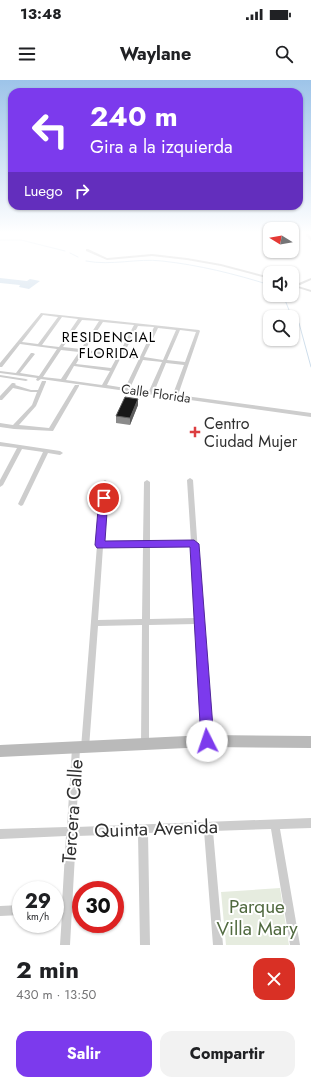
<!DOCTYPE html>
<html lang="es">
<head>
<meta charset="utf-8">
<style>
  :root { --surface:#fff; --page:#f2f2f2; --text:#202124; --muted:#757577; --accent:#7c3aed }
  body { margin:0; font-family:Jost,sans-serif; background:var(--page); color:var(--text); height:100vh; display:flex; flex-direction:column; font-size:15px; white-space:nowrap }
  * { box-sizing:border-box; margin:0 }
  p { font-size:13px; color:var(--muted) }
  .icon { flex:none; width:22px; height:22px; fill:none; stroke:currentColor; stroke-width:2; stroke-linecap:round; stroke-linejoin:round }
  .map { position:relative; height:865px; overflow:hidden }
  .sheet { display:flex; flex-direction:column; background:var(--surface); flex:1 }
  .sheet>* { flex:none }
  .banner { position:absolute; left:8px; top:8px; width:295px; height:122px; border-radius:12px; box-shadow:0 1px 3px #0004; background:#7c3aed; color:#fff; overflow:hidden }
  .needle { width:26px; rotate:281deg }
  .fabs { position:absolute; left:263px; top:142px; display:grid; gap:8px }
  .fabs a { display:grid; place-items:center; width:36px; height:36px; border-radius:8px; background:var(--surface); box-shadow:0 1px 3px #0004; font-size:20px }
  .speed { position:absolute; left:12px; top:801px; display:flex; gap:8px; font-size:20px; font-weight:700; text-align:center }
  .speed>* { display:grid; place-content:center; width:52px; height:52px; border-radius:50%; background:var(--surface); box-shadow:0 1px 3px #0004; line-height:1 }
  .speed small { font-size:10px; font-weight:400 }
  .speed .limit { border:6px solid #d22; background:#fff; color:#111 }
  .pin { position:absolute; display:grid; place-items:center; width:34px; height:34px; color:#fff; margin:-17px; border:2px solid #fff; border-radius:50%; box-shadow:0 1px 4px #0007 }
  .me { position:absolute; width:44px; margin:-22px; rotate:356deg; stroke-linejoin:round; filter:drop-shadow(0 0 3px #0008) }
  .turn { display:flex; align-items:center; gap:14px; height:84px; padding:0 16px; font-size:18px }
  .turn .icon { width:52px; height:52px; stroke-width:2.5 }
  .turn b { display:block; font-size:28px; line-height:34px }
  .then { display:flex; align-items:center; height:38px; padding:0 16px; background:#0003; gap:8px; font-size:15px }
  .round { display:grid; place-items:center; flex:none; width:42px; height:42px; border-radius:12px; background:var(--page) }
  .summary { display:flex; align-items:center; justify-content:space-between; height:68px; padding:0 16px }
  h1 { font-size:24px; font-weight:700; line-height:30px }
  .button { display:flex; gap:8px; margin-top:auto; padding:8px 16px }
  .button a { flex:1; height:46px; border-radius:12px; background:var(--accent); color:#fff; font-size:16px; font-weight:700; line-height:46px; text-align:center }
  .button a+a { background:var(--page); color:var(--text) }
  .status { display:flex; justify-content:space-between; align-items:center; height:28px; padding:0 20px; background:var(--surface); direction:ltr }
  .status svg { height:11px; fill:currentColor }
  header { display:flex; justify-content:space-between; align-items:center; height:52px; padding:0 16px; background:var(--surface); font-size:18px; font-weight:700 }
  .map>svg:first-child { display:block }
  .green { fill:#e6ecdf }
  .water { fill:#cdddeb }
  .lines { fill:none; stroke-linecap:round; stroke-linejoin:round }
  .stream { stroke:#cdddeb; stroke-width:1 }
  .street { fill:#cdcdcd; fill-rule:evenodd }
  .secondary { fill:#bababa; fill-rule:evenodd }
  .wall { fill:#8b8b8b }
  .shaded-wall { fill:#5d5d5d }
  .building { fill:#171717; stroke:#5d5d5d }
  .route { fill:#7c3aed; stroke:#51269a }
  .poi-dot { fill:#dc3e40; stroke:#fff; stroke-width:1.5 }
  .labels { text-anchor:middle; stroke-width:4; stroke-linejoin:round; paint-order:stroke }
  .far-street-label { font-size:13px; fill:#303030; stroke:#fff }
  .far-neighbourhood-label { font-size:14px; letter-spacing:1px; fill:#000; stroke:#fff }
  .poi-label { font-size:16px; fill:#303030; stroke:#fff; text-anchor:start }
  .near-street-label { font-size:19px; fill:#303030; stroke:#fff }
  .near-park-label { font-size:19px; fill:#516a40; stroke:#fff }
</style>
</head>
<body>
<div class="status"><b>13:48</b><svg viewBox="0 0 49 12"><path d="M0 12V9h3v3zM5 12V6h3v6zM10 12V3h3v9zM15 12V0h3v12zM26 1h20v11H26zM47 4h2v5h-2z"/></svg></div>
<header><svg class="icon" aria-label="menu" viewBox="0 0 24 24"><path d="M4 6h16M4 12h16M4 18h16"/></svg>Waylane<svg class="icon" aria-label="search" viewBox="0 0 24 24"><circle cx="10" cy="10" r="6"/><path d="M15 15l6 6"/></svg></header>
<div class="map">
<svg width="311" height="865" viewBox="0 0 311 865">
  <rect width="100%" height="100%" fill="#fff"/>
  <polygon class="green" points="280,808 289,865 226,865 221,812"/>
  <polygon class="water" points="0,198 27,201 30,199 40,201 29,209 19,207 20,205 0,203"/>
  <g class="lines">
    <g class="stream">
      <polyline points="0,160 21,160 65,171"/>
      <polyline points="70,173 78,177"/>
      <path d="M 86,181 C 112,186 137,178 162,181 C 199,185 235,194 270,205"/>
      <polyline points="283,215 289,230 299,243 311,287"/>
    </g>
    <g class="street">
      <polygon points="308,154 311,157 311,161 306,155"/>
      <polygon points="86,169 88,169 107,178 152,174 187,178 221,184 270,197 270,199 221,186 187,180 152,176 107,180 86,171"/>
      <polygon points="311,198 311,200 298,206 311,210 311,212 292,206 292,204 294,205"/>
      <path d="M 41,233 L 199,250 L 200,251 L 178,315 L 311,333 L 311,337 L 41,299 L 38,301 L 36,300 L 37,298 L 0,293 L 0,291 L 16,293 L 31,273 L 33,273 L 35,274 L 20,293 L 39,296 L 57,269 L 20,264 L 2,287 L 0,287 L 0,283 ZM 43,235 L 58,237 L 38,264 L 22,262 ZM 62,237 L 78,239 L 59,267 L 42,265 ZM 82,240 L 99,241 L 81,269 L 63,267 ZM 103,242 L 134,245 L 127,258 L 95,254 ZM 138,246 L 154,247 L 140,277 L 123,275 ZM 158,248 L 176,250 L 163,280 L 144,277 ZM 180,250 L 196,252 L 185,282 L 167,280 ZM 93,256 L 126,260 L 119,274 L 85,270 ZM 61,270 L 79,272 L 61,299 L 43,297 ZM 83,272 L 117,277 L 111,288 L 76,284 ZM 121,277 L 139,279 L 125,308 L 107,305 ZM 143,280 L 162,282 L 149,311 L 130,308 ZM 166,283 L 184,285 L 173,314 L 154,312 ZM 74,286 L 110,291 L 102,305 L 66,300 Z"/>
      <polygon points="0,295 26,299 28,300 26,301 0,297"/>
      <polygon points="42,301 46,301 46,302 36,326 19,345 49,348 75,305 79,305 79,306 53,351 14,349 0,347 0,343 13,345 32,325 37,312 31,312 13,308 2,320 0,320 0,316 12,303 14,303 16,304 15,305 31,310 38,310"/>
      <polygon points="0,362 60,371 63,373 60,375 48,373 23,425 21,426 18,424 43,372 22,369 3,405 0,407 0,400 17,368 0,366"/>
      <path d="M 190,398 L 193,400 L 211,661 L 210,664 L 207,665 L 204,664 L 203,661 L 196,544 L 149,545 L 149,665 L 148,668 L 145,669 L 142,668 L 141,665 L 142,545 L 98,546 L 89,668 L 88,671 L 85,672 L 82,671 L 81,668 L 102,402 L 105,400 L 108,402 L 104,463 L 143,462 L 144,402 L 147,400 L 150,402 L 150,462 L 191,462 L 187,400 ZM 191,466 L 195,538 L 150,539 L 150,467 ZM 103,467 L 143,467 L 142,539 L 98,540 Z"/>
      <polygon points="76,664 79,665 80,668 76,747 311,738 311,748 280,749 300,865 290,865 271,749 213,751 223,865 213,865 204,751 148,753 150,865 140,865 138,754 76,756 70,865 60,865 62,834 55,834 55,824 62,824 66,756 0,759 0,749 67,747 72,668 73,665"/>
      <polygon points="21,825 21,835 0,836 0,826"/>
    </g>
    <polygon class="secondary" points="207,655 311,656 311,668 207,667 0,677 0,665"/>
  </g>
  <polygon class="wall" points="138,319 138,325 130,345 116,343 116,336"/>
  <polygon class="shaded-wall" points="138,319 138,325 130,345 130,338"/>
  <polygon class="building" points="125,317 138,319 130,338 116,336"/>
  <linearGradient id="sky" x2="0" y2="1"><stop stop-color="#9dc4e9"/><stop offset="0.56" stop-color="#fff"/><stop offset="1" stop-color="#fff" stop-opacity="0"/></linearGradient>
  <rect width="311" height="272" fill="url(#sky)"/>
  <polygon class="route" points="104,415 108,418 105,461 194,460 199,464 214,661 212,665 207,667 203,665 201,661 190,467 97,468 95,465 99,418"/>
  <path class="poi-dot" d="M193 346h4v4h4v4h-4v4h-4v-4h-4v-4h4z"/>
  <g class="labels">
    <g class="far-street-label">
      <text transform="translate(156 313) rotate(8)" y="5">Calle Florida</text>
    </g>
    <g class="far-neighbourhood-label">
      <text x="109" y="262">RESIDENCIAL<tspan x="109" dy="16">FLORIDA</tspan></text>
    </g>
    <g class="poi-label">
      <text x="204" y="349">Centro<tspan x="204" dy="18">Ciudad Mujer</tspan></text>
    </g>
    <g class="near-street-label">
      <text transform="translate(72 731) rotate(-86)" y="7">Tercera Calle</text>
      <text transform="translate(156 748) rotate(-2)" y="7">Quinta Avenida</text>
    </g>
    <g class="near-park-label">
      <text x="257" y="833">Parque<tspan x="257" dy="22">Villa Mary</tspan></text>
    </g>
  </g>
</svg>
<div class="fabs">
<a><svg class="needle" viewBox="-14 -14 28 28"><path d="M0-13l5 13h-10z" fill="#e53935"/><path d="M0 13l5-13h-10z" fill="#757577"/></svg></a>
<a><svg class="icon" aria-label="sound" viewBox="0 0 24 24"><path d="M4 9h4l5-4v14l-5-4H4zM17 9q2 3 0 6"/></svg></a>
<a><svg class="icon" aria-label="search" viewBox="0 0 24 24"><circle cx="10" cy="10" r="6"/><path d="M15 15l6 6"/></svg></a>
</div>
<div class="speed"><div>29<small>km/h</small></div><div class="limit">30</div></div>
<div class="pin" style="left:104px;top:418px;background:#d93025"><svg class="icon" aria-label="arrive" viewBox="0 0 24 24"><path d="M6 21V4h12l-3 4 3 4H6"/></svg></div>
<svg class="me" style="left:207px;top:661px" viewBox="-20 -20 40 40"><circle r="19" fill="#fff"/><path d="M0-13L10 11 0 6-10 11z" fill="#7c3aed"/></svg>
<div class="banner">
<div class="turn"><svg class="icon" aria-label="left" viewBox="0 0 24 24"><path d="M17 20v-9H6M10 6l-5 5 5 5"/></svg><div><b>240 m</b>Gira a la izquierda</div></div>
<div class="then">Luego<svg class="icon" aria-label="right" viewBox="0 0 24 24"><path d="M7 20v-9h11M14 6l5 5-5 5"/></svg></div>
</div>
</div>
<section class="sheet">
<div class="summary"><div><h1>2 min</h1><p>430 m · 13:50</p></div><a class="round" style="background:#d93025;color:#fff"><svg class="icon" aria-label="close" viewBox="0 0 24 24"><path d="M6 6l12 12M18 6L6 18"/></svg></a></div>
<div class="button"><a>Salir</a><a>Compartir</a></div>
</section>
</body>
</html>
